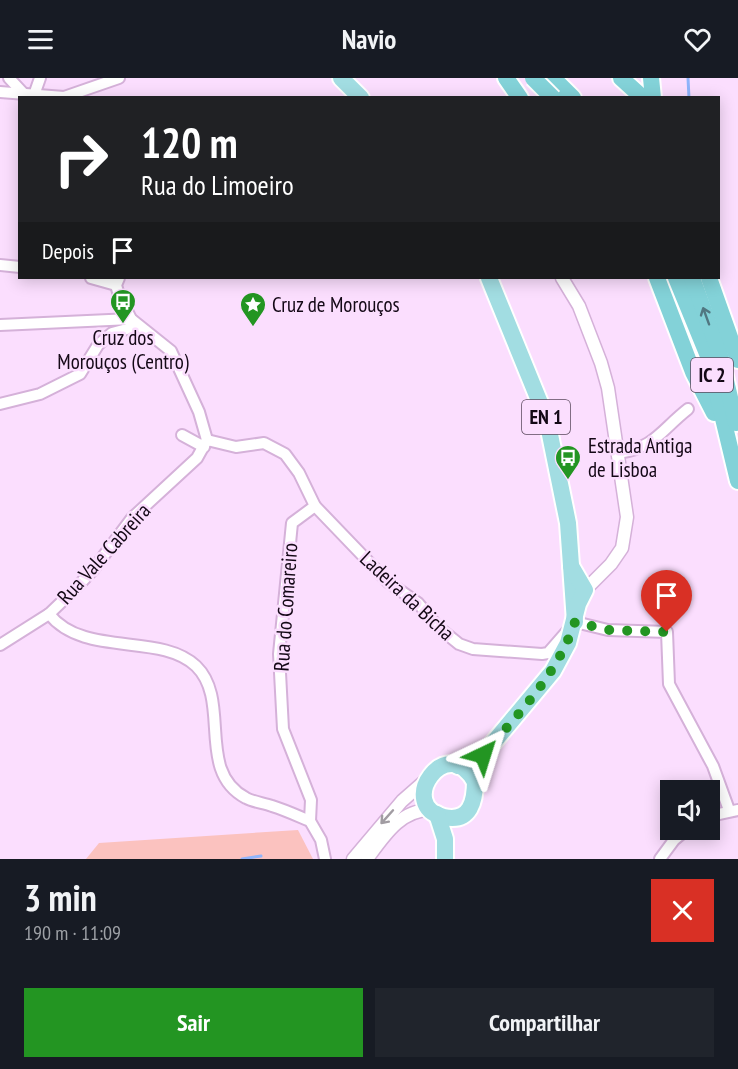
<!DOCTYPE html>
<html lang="pt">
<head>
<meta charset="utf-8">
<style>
  :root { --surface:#171b24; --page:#20242c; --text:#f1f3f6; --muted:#9ea1a6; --accent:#239522 }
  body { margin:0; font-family:"PT Sans Narrow",sans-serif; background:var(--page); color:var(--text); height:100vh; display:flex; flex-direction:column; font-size:22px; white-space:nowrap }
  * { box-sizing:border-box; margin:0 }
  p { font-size:20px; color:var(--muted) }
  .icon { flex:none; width:33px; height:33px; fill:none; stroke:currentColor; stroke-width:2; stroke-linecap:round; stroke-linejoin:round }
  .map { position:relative; height:781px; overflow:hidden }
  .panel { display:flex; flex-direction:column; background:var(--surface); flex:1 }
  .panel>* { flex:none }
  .guide { position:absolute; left:18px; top:18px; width:702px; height:183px; border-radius:0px; box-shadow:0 3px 15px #0003; background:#202124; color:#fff; overflow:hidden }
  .tools { position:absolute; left:660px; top:702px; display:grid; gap:12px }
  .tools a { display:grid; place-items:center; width:60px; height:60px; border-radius:0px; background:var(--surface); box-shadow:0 3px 15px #0003; font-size:30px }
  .pin { position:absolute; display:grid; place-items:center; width:51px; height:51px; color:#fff; margin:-62px -26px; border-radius:50% 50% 50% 0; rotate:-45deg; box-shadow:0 0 6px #0007 }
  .pin .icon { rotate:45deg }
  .me { position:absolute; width:66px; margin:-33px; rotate:41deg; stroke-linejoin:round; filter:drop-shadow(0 0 4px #0008) }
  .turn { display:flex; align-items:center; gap:21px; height:126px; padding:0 24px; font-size:27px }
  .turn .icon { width:78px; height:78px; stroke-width:2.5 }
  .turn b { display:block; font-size:42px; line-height:51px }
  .then { display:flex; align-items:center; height:57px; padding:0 24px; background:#0003; gap:12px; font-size:22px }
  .round { display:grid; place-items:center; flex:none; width:63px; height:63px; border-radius:0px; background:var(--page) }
  .overview { display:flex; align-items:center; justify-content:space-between; height:102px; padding:0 24px }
  h1 { font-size:36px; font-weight:600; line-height:45px }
  .cta { display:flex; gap:12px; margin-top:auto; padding:12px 24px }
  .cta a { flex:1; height:69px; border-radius:0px; background:var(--accent); color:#fff; font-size:24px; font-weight:600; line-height:69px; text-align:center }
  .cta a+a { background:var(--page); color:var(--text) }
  header { display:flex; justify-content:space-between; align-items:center; height:78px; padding:0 24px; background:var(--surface); font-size:27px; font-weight:600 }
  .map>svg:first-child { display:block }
  .green { fill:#fbc2bf }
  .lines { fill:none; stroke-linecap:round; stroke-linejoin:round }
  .stream { stroke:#8fb4fb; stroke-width:3 }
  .minor-casing { stroke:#d5b1d9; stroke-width:14 }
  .tertiary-casing { stroke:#d5b1d9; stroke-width:15 }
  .primary-casing { stroke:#fff; stroke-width:20 }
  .trunk-casing { stroke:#fff; stroke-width:20 }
  .minor { stroke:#fff; stroke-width:10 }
  .tertiary { stroke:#fff; stroke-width:12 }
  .primary { stroke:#a2dde2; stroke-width:16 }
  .trunk { stroke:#83d2d8; stroke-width:16 }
  .trunk-bridge-casing { stroke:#fff; stroke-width:20; stroke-linecap:butt }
  .trunk-bridge { stroke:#83d2d8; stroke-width:16 }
  .oneway { stroke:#517781 }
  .oneway2 { stroke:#a19ca2 }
  .route { stroke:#239522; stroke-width:10; stroke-dasharray:0 18 }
  .labels { text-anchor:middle; stroke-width:5; stroke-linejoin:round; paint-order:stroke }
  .shield { fill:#fbdefe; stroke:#59485c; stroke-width:1.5 }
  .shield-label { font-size:20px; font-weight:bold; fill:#140816 }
  .poi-label { font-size:21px; fill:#140816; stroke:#fbdefe; text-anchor:start }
  .street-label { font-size:21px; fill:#140816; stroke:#fbdefe }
</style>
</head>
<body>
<header><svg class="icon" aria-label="menu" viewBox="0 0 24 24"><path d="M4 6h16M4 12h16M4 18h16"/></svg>Navio<svg class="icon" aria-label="heart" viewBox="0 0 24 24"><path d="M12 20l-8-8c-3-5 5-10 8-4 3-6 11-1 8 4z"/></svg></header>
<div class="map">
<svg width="738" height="781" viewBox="0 0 738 781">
  <rect width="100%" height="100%" fill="#fbdefe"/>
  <polygon class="green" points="298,752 313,781 86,781 99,765"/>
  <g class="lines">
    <g class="stream">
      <polyline points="688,0 689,20"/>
      <polyline points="242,781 261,778"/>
    </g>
    <defs>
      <g id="minor">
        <polyline points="9,0 23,15"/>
        <polyline points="0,14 64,19 119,0"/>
        <polyline points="33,20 40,0"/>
        <polyline points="0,187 20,189"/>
        <polyline points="91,200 116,207"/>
        <polyline points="119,200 116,207 118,214 131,241 171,273 199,334 207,362"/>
        <polyline points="0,247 131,241"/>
        <polyline points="0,326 40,316 80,296 98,267 112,255 138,248"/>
        <polyline points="182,357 204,369"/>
        <polyline points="207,362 236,369 264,365 285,376 299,395 315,428 388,504 418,525 438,549 459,566 473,571 542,576 548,575 575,544 608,552 667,554 669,606 713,688 729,732"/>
        <path d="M 618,375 C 655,370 661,352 688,331"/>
        <path d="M 49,536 C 84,580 160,554 196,588 C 232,623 195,693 246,720 C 253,724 264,725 272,728 C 285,732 298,738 310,743 L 321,762 L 325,781"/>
        <polyline points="0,567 49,536 74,512 93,492 132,440 197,380 207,362"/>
        <polyline points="710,738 738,732"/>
        <polyline points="310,743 311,722 283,651 279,576 292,445 315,428"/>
        <polyline points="660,781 674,762 686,752"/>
      </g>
      <g id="tertiary">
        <polyline points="562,200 579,228 601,285 608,310 627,439 622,470 611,486 585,512 579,512"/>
        <polyline points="353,781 402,723 426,702"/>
        <path d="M 367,781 C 384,758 401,731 431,732"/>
      </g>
      <g id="primary">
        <polyline points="341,0 361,20"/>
        <polyline points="489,200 547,342 568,445 575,544"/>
        <polyline points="458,688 483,677 553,593 568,565 578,526 585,512 571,488"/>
        <path d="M 475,704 C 447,652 395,728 444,739 C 471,745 475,722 475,703 C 475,694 480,685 483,677"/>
        <polyline points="437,736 445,761 445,781"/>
      </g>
      <g id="trunk">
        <polyline points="506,0 520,20"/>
        <polyline points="553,0 573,20"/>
        <polyline points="621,0 643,20"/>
        <polyline points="651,0 653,20"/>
        <polyline points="657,200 693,294 714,335"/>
        <polyline points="676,200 708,278 738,403"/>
        <polyline points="692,200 719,273 736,345"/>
        <polyline points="709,200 738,282"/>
      </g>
    </defs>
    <use href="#minor" class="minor-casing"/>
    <use href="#tertiary" class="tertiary-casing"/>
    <use href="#primary" class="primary-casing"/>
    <use href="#trunk" class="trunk-casing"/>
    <use href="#minor" class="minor"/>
    <use href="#tertiary" class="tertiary"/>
    <use href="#primary" class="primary"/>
    <use href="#trunk" class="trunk"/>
    <defs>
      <polyline id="trunk-bridge" points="533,0 553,20"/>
    </defs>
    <use href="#trunk-bridge" class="trunk-bridge-casing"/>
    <use href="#trunk-bridge" class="trunk-bridge"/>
  </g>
  <defs><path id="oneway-shaft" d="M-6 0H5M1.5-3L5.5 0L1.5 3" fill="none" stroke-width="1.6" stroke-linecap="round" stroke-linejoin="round" transform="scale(1.5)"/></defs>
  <use class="oneway" href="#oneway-shaft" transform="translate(706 238) rotate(-110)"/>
  <use class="oneway2" href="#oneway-shaft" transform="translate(387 739) rotate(132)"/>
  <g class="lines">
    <path class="route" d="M 483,677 C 519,635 557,597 575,544 L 608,552 L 667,554"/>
  </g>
  <defs>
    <symbol id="bus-pin" viewBox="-11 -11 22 30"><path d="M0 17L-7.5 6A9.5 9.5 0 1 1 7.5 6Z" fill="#239522" stroke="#fbdefe"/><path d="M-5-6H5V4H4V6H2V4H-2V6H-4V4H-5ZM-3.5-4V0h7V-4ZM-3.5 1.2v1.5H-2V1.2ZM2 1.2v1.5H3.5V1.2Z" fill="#fff"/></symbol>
    <symbol id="sight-pin" viewBox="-11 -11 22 30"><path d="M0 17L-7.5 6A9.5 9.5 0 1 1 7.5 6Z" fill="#239522" stroke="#fbdefe"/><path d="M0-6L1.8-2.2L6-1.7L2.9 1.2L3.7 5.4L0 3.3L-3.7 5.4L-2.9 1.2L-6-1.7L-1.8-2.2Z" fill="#fff"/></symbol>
  </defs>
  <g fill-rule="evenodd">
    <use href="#bus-pin" x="108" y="209" width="30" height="40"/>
    <use href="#sight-pin" x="238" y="212" width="30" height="40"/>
    <use href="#bus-pin" x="553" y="365" width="30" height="40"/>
  </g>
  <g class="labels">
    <g class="shield">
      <rect x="691" y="280" width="42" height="34" rx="4.5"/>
      <rect x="522" y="322" width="48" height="34" rx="4.5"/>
    </g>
    <g class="shield-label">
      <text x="712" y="304">IC 2</text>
      <text x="546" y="346">EN 1</text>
    </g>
    <g class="poi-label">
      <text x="272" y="234">Cruz de Morouços</text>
      <text x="123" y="267" text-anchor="middle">Cruz dos<tspan x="123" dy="24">Morouços (Centro)</tspan></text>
      <text x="588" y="375">Estrada Antiga<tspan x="588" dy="24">de Lisboa</tspan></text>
    </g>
    <g class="street-label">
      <text transform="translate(104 476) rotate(-48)" y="7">Rua Vale Cabreira</text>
      <text transform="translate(407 518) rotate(43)" y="7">Ladeira da Bicha</text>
      <text transform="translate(286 529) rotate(-86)" y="7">Rua do Comareiro</text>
    </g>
  </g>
</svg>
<div class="tools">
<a><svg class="icon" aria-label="sound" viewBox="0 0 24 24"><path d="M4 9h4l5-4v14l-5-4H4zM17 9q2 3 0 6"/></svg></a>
</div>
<div class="pin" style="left:667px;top:554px;background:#d93025"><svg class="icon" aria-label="arrive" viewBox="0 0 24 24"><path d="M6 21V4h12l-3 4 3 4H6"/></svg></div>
<svg class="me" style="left:483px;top:677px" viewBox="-20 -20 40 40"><path d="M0-17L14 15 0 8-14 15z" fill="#239522" stroke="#fff" stroke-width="4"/></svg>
<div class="guide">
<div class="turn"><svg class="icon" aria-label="right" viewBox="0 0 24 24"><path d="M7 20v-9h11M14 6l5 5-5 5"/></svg><div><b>120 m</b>Rua do Limoeiro</div></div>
<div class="then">Depois<svg class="icon" aria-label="arrive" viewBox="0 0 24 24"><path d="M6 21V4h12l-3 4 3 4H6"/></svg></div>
</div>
</div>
<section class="panel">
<div class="overview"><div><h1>3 min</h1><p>190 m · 11:09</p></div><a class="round" style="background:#d93025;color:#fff"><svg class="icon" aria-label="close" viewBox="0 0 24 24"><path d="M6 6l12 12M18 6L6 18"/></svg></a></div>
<div class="cta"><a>Sair</a><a>Compartilhar</a></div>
</section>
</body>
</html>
